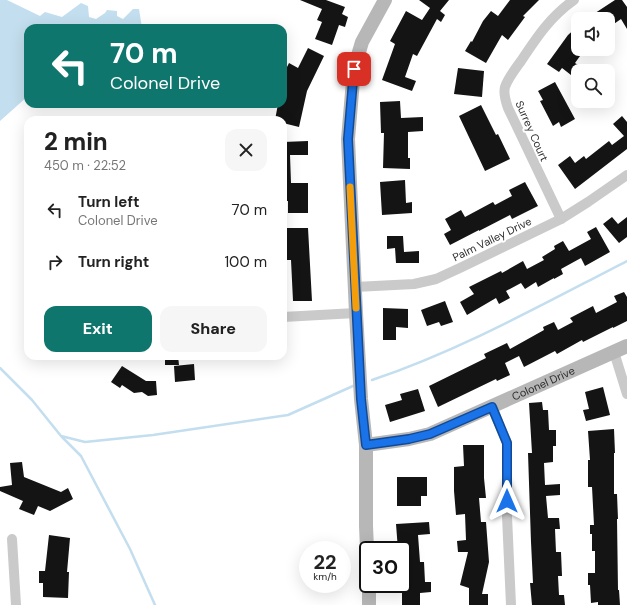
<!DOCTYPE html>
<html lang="en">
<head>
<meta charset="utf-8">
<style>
  :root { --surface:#fff; --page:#f6f6f6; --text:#222; --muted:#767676; --accent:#0f766e }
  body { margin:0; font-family:"DM Sans",sans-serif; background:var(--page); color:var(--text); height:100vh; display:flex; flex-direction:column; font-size:15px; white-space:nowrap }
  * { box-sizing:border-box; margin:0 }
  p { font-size:13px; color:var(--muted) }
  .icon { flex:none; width:22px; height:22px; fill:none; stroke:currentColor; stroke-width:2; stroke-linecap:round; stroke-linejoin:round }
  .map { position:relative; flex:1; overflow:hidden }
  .details { position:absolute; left:24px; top:116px; width:263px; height:244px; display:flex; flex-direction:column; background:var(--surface); border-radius:12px; box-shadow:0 4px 16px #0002 }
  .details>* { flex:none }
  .banner { position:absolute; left:24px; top:24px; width:263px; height:84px; border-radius:12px; box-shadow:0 4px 16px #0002; background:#0f766e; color:#fff; overflow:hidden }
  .tools { position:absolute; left:571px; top:12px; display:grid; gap:8px }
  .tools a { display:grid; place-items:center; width:44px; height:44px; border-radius:8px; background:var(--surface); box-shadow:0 4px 16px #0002; font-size:20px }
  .speed { position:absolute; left:299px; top:541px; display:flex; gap:8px; font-size:20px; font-weight:700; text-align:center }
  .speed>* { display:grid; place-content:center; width:52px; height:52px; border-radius:50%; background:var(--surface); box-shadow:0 4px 16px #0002; line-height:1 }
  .speed small { font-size:10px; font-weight:400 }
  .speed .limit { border:2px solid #111; border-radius:6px; background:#fff; color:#111 }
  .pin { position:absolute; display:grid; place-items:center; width:34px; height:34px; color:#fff; margin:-17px; border-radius:8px; box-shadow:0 2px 6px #0006 }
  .me { position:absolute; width:44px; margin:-22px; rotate:0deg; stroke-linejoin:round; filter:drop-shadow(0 0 3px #0008) }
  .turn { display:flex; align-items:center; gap:14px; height:84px; padding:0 20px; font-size:18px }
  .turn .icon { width:52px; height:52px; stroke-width:2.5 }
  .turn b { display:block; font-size:28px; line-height:34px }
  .round { display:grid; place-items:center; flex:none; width:42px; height:42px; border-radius:12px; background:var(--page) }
  .summary { display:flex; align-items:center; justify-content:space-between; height:68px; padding:0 20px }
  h1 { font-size:24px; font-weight:800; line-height:30px }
  .primary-button { display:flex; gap:8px; margin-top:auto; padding:8px 20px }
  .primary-button a { flex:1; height:46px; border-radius:12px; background:var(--accent); color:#fff; font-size:16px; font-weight:800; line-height:46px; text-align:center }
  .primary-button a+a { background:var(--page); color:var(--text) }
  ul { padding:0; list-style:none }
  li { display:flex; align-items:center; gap:12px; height:52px; padding:0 20px }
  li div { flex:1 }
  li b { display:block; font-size:15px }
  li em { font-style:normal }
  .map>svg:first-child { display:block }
  .water { fill:#c3deee }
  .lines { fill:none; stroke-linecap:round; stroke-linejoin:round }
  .stream { stroke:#c3deee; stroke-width:2.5 }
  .building { fill:#141414 }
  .street { stroke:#cacaca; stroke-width:10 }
  .secondary { stroke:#b7b7b7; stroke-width:14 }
  .route-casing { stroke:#114b97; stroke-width:10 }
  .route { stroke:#1a73e8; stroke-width:7 }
  .slow { stroke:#f59e0b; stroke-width:7 }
  .labels { text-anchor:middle; stroke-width:4; stroke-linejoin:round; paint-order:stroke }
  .street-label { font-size:11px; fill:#2d2d2d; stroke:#fff }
</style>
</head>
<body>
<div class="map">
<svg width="627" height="605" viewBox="0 0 627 605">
  <rect width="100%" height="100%" fill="#fff"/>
  <polygon class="water" points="0,0 7,0 40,16 45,12 62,17 81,3 88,6 89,17 96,19 105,13 107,10 117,11 117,16 123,19 133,9 139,9 142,28 28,28 28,96 0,121"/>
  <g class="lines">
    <g class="stream">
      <polyline points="0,368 32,400 61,436 85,442 153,435 288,415 353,386"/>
      <path d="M 372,380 C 461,350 543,304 627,261"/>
      <polyline points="62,437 81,456 130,549 155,605"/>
    </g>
  </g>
  <g class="building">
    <polygon points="300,0 326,0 345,7 342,14 348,17 345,27 339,25 332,45 315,39 322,22 317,20 322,9"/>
    <polygon points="419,0 449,0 440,11 445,15 441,22 437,19 417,56 413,54 405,77 416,81 412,91 382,80 395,44 390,41 406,11 422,20 430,8"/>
    <polygon points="510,0 539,0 523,16 525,17 508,40 502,35 486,63 465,51 471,41 472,42 483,21 491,11 498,16"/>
    <polygon points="615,0 622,0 627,7 627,29 621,19 608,28 608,19 586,19"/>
    <polygon points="578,26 578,49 585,49 575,63 578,65 571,75 562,68 559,72 547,64 568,35"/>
    <polygon points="308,48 324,56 307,91 299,127 283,123 283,120 275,120 278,104 283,104 283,75 289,63 298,68"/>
    <polygon points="458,68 484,71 482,97 454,94"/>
    <polygon points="555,82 575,119 561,127 559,122 553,126 540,101 543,100 538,91"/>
    <polygon points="400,101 401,118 423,117 423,131 408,132 408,158 410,158 410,169 383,168 384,133 381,133 380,102"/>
    <polygon points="481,105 496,135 498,134 510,159 485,171 459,116"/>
    <polygon points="622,116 627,122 627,149 575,189 558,165 570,156 575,163 584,156 586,159 609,141 612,145 624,136 613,124"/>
    <polygon points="308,141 308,155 290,155 291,183 308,183 308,213 288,213 288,201 283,201 283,142"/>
    <polygon points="405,180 406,203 412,202 412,213 382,215 380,182"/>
    <polygon points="525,182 538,206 512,219 510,215 479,231 479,230 450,245 444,234 451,230 445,219 461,210 465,217 493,202 495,205 512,196 509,190"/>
    <polygon points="612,217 618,224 627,217 627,237 619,243 603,224"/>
    <polygon points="596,227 610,252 585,266 581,258 561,269 563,274 554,279 554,278 538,287 536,282 525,289 521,283 506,291 510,298 499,304 496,298 467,315 460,302 474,294 469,287 501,271 502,273 523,261 527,269 544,260 542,257 555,249 554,246 563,241 569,251 591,239 587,232"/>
    <polygon points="285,228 308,228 312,301 293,301 291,260 283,260 283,249 285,249"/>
    <polygon points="387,236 403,236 404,252 419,251 419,263 396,263 395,248 387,249"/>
    <polygon points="624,292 627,297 627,321 613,328 613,327 583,342 582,340 557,354 555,351 524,367 519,356 505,363 510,375 497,381 496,379 438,407 429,386 486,358 484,354 507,343 510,349 544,330 543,327 554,322 558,330 573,322 570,318 593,306 596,313 617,302 614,296"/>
    <polygon points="445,301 453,322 441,326 439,322 427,326 421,310"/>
    <polygon points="383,308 408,309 408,328 396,327 396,340 383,340"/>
    <polygon points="165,356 178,356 179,365 165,365"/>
    <polygon points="194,364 195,380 175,382 174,366"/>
    <polygon points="122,366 146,381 156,381 157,395 148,396 142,392 134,393 122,385 120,388 111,382"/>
    <polygon points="603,387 610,415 586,421 583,410 589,409 585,392"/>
    <polygon points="418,389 425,411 390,422 385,405 402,400 400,394"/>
    <polygon points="542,402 543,410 548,410 549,430 556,430 556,446 553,446 553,462 544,463 545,485 560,484 560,495 546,496 548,518 559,518 560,529 555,529 556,552 561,552 562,576 558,576 559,595 564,595 565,605 532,605 530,583 533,583 531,542 528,453 532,453 529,403"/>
    <polygon points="614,429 615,453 614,453 614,494 617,494 618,519 617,519 618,590 619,590 620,605 598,605 598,602 591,603 590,585 588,585 588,573 595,573 595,551 592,551 592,534 590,534 590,525 594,525 592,487 588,487 588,460 590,460 588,431"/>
    <polygon points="463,445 484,445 484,478 486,498 479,498 481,522 486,522 489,562 482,594 488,594 488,605 469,605 469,588 460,585 468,552 458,552 457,541 466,540 465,514 456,515 454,491 454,467 464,466"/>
    <polygon points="22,462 24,477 61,492 68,488 73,499 50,511 38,506 34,515 19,509 23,501 0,491 0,487 12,485 10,463"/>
    <polygon points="397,477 427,477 427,496 421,496 421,506 397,506"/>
    <polygon points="429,522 430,534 418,535 420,562 424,562 425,582 431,582 431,592 420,593 420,605 402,605 402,550 398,550 396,524"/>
    <polygon points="49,535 70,538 67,572 69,572 68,598 43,597 43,583 39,583 39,571 45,571"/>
  </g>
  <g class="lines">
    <g class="street">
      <path d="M 561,219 L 508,108 C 506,102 503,94 505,87 C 508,78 516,68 521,61 C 537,37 550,17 574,0"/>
      <polyline points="355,287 414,284 436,279 462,267 561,219 588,202 627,175"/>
      <polyline points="283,317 356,313"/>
      <polyline points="614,352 627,394"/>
      <polyline points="492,407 507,443 507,516 511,605"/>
      <polyline points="12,539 16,605"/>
    </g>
    <g class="secondary">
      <path id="s1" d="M 366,445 L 409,439 L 430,434 L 627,346"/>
      <polyline points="368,572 366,526 366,445 361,399 356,313 348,139 354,69 362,42 385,0"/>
      <polyline points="369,584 369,605"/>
    </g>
  </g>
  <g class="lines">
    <defs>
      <polyline id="route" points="354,69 348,139 361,399 366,445 409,439 430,434 492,407 507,443 507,501"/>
    </defs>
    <use href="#route" class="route-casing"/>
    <use href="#route" class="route"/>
    <polyline class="slow" points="350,187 356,308"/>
  </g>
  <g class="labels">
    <g class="street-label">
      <text transform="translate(532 131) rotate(66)" y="4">Surrey Court</text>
      <text transform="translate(492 239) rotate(-26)" y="4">Palm Valley Drive</text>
      <text dy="4" stroke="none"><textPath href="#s1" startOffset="189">Colonel Drive</textPath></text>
    </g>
  </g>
</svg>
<div class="tools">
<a><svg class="icon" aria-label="sound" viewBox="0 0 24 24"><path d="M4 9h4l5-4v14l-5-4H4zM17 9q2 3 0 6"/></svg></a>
<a><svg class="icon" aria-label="search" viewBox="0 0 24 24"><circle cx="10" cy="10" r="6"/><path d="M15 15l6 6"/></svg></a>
</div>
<div class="speed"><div>22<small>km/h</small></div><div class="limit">30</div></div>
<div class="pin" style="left:354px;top:69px;background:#d93025"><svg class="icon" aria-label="arrive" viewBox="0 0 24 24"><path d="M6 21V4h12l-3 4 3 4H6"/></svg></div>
<svg class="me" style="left:507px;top:501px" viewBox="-20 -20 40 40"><path d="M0-17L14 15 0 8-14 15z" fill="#1a73e8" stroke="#fff" stroke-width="4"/></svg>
<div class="banner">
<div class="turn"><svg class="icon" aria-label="left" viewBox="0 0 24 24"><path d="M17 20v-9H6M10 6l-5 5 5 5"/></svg><div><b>70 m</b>Colonel Drive</div></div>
</div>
<section class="details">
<div class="summary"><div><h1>2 min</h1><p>450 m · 22:52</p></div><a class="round"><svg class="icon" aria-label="close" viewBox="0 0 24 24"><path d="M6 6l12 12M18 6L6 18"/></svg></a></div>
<ul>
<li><svg class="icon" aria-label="left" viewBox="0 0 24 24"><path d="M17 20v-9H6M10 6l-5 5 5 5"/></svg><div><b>Turn left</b><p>Colonel Drive</p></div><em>70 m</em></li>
<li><svg class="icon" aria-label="right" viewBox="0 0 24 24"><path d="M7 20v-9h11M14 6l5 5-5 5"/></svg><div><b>Turn right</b></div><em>100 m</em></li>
</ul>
<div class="primary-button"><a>Exit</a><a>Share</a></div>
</section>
</div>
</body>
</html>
